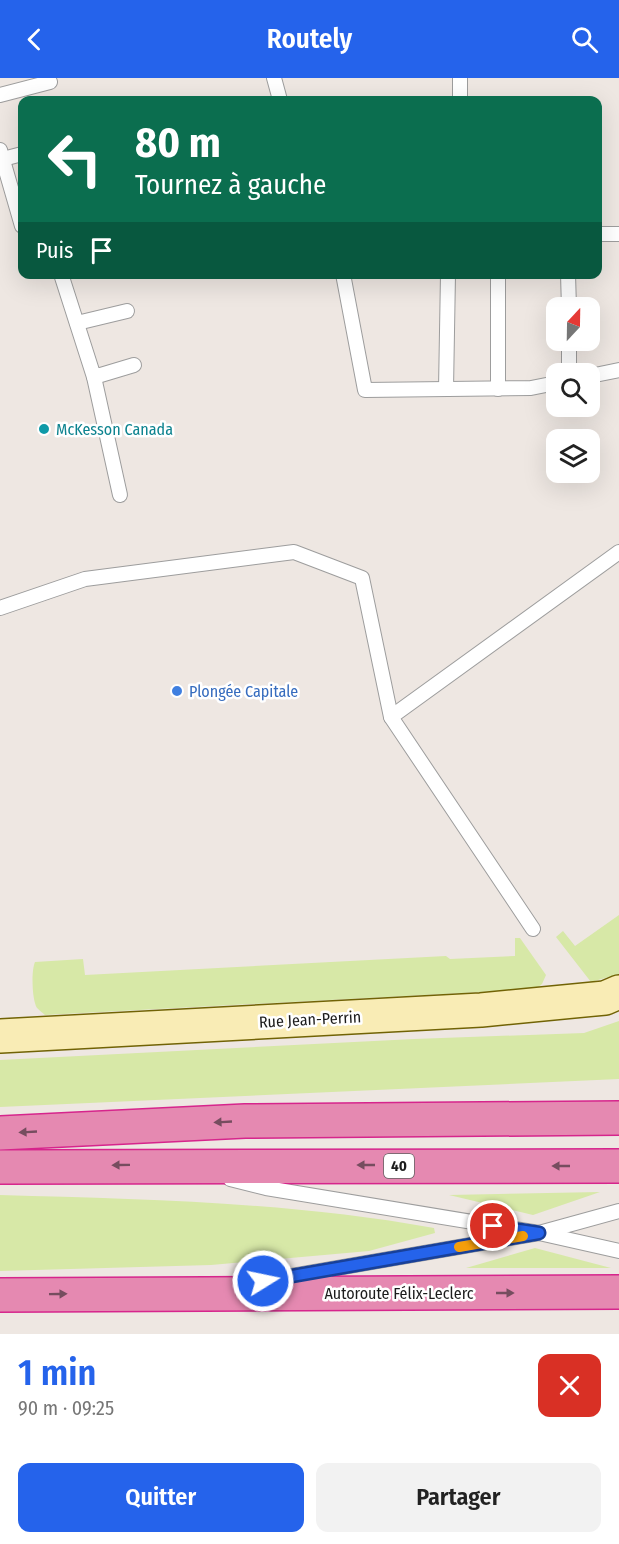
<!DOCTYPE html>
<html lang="fr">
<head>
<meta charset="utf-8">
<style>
  :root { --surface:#fff; --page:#f2f2f2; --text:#222; --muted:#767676; --accent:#2563eb }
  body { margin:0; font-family:"Fira Sans Condensed",sans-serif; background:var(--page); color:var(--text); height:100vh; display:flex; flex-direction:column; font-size:22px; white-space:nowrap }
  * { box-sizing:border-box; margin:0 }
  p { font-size:20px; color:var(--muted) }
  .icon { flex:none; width:33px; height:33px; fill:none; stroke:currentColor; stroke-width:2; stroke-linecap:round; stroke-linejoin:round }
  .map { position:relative; height:1256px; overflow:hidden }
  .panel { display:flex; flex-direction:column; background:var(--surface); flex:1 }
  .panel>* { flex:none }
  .guide { position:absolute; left:18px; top:18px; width:584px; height:183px; border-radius:12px; box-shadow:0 6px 24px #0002; background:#0b6e4f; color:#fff; overflow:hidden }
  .needle { width:39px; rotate:22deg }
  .buttons { position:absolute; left:546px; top:219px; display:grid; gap:12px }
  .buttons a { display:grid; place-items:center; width:54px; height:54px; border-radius:12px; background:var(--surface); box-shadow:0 6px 24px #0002; font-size:30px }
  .pin { position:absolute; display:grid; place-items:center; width:51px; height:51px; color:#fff; margin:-26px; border:3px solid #fff; border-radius:50%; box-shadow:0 2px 6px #0007 }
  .me { position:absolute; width:66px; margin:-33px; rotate:80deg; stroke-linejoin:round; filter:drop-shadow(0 0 4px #0008) }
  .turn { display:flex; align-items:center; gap:21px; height:126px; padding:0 18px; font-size:27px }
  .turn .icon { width:78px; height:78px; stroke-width:2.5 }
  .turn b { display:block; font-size:42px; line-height:51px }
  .then { display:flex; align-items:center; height:57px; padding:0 18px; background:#0003; gap:12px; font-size:22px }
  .round { display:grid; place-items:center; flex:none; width:63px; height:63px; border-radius:12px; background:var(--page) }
  .headline { display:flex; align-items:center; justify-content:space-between; height:102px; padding:0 18px }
  h1 { font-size:36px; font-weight:600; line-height:45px; color:var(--accent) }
  .button { display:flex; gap:12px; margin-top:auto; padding:12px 18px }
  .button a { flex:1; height:69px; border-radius:12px; background:var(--accent); color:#fff; font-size:24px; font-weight:600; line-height:69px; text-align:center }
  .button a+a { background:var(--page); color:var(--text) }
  header { display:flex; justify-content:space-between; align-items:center; height:78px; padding:0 18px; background:var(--accent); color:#fff; font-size:27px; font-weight:600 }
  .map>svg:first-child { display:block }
  .grass { fill:#d7e8a7 }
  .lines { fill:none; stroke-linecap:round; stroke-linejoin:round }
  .lane-casing { stroke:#9d9d9d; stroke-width:16 }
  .secondary-casing { stroke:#716305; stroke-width:36 }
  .highway-casing { stroke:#d6258c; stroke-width:36 }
  .lane { stroke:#fff; stroke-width:14 }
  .secondary { stroke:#f9ecb5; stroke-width:33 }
  .highway { stroke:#e589b1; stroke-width:33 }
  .oneway { fill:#764d5f }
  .route-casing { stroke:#184099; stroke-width:15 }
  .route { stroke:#2563eb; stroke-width:10 }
  .slow { stroke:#f59e0b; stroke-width:10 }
  .culture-dot { fill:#0f9aa8; stroke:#fff; stroke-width:2 }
  .shop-dot { fill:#3f7fe0; stroke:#fff; stroke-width:2 }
  .labels { text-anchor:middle; stroke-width:5; stroke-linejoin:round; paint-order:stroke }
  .shield { fill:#fff; stroke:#606060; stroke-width:1.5 }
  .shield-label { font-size:15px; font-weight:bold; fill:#1c1c1c }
  .culture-label { font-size:16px; fill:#0d838f; stroke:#fff; text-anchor:start }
  .shop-label { font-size:16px; fill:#366cbe; stroke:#fff; text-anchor:start }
  .street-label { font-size:16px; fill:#1c1c1c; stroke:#fff }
</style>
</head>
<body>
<header><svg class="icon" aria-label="back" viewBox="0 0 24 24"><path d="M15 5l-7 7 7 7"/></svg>Routely<svg class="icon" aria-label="search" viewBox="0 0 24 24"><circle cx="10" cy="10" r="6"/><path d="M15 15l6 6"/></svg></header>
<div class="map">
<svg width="619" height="1256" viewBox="0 0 619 1256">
  <rect width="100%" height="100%" fill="#eee7e2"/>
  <g class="grass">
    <polygon points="619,837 619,896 591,904 556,859 563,853 575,868"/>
    <path d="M 515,860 L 520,860 L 546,897 L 542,906 L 536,911 L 45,937 C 45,937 38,931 37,930 C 32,922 31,893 35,884 L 83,881 L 85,897 L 446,878 L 450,881 L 515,878 Z"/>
    <polygon points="619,943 619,1001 0,1029 0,982 414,961 584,955"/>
    <polygon points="600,1114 533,1137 449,1117"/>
    <path d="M 0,1117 C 145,1121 291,1124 434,1150 L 435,1155 L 369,1173 L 211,1187 L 0,1193 Z"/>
    <polygon points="535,1170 611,1190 466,1190"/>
  </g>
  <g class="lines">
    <defs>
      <g id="lane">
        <polyline points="274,0 280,22"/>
        <polyline points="0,17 50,4"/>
        <polyline points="460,22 460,0"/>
        <polyline points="0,72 22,148"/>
        <polyline points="3,81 22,76"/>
        <polyline points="597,156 619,156"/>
        <polyline points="61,196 94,299 134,287"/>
        <polyline points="343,196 365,312 531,310 556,305"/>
        <polyline points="498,196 498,311"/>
        <polyline points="568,196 569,230"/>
        <polyline points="77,245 127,233"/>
        <polyline points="569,262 569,296"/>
        <polyline points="590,298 619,292"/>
        <polyline points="94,299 120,417"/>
        <polyline points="446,311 448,196"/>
        <polyline points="0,530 85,501 294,474 362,500 391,639"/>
        <polyline points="533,851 391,639 619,474"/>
        <polyline points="230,1101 266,1110 539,1155 619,1173"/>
        <polyline points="268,1202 539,1155 619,1133"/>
      </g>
      <polyline id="secondary" points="0,958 481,932 605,920 619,914"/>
      <g id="highway">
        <polyline points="0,1055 245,1043 619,1040"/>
        <polyline points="0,1089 619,1088"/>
        <polyline points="0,1217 619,1214"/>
      </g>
    </defs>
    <use href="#lane" class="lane-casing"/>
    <use href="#secondary" class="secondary-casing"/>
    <use href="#highway" class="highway-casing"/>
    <use href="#lane" class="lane"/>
    <use href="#secondary" class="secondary"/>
    <use href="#highway" class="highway"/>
  </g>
  <defs><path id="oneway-solid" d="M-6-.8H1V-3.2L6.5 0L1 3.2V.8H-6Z" transform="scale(1.5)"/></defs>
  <g class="oneway">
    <use href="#oneway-solid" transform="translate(223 1044) rotate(177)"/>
    <use href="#oneway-solid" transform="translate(28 1054) rotate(177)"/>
    <use href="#oneway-solid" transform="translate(121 1087) rotate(179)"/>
    <use href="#oneway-solid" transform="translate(366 1087) rotate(-180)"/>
    <use href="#oneway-solid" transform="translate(561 1088) rotate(-180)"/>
    <use href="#oneway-solid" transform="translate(505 1215)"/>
    <use href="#oneway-solid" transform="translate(58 1216) rotate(-1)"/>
  </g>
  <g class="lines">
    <defs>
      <polyline id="route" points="263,1203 539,1155 493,1148"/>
    </defs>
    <use href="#route" class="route-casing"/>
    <use href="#route" class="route"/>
    <polyline class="slow" points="459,1169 523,1158"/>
  </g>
  <circle class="culture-dot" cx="44" cy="351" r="6"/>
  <circle class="shop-dot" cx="177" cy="613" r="6"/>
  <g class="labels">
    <rect class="shield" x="384" y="1076" width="30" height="24" rx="4.5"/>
    <g class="shield-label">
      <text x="399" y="1093">40</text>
    </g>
    <g class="culture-label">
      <text x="56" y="357">McKesson Canada</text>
    </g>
    <g class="shop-label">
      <text x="189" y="619">Plongée Capitale</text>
    </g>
    <g class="street-label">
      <text transform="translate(310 941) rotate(-3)" y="6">Rue Jean-Perrin</text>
      <text x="399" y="1221">Autoroute Félix-Leclerc</text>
    </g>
  </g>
</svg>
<div class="buttons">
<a><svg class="needle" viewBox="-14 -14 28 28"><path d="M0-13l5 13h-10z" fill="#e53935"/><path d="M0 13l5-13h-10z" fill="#767676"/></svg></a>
<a><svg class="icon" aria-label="search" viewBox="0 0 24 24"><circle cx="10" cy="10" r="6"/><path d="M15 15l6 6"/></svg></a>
<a><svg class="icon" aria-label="layers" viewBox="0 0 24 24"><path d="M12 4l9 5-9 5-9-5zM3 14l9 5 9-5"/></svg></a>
</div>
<div class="pin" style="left:493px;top:1148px;background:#d93025"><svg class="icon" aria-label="arrive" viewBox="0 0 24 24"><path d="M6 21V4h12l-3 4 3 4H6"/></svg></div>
<svg class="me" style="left:263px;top:1203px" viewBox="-20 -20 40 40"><circle r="17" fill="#2563eb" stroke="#fff" stroke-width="3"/><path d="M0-11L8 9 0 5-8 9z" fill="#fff"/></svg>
<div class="guide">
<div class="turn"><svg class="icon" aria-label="left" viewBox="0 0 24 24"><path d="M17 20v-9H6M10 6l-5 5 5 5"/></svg><div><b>80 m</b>Tournez à gauche</div></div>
<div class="then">Puis<svg class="icon" aria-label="arrive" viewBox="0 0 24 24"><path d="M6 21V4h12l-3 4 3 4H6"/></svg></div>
</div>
</div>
<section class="panel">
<div class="headline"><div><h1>1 min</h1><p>90 m · 09:25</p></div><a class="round" style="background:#d93025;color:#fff"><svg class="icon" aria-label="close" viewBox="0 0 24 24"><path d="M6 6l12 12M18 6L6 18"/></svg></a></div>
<div class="button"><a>Quitter</a><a>Partager</a></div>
</section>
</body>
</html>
